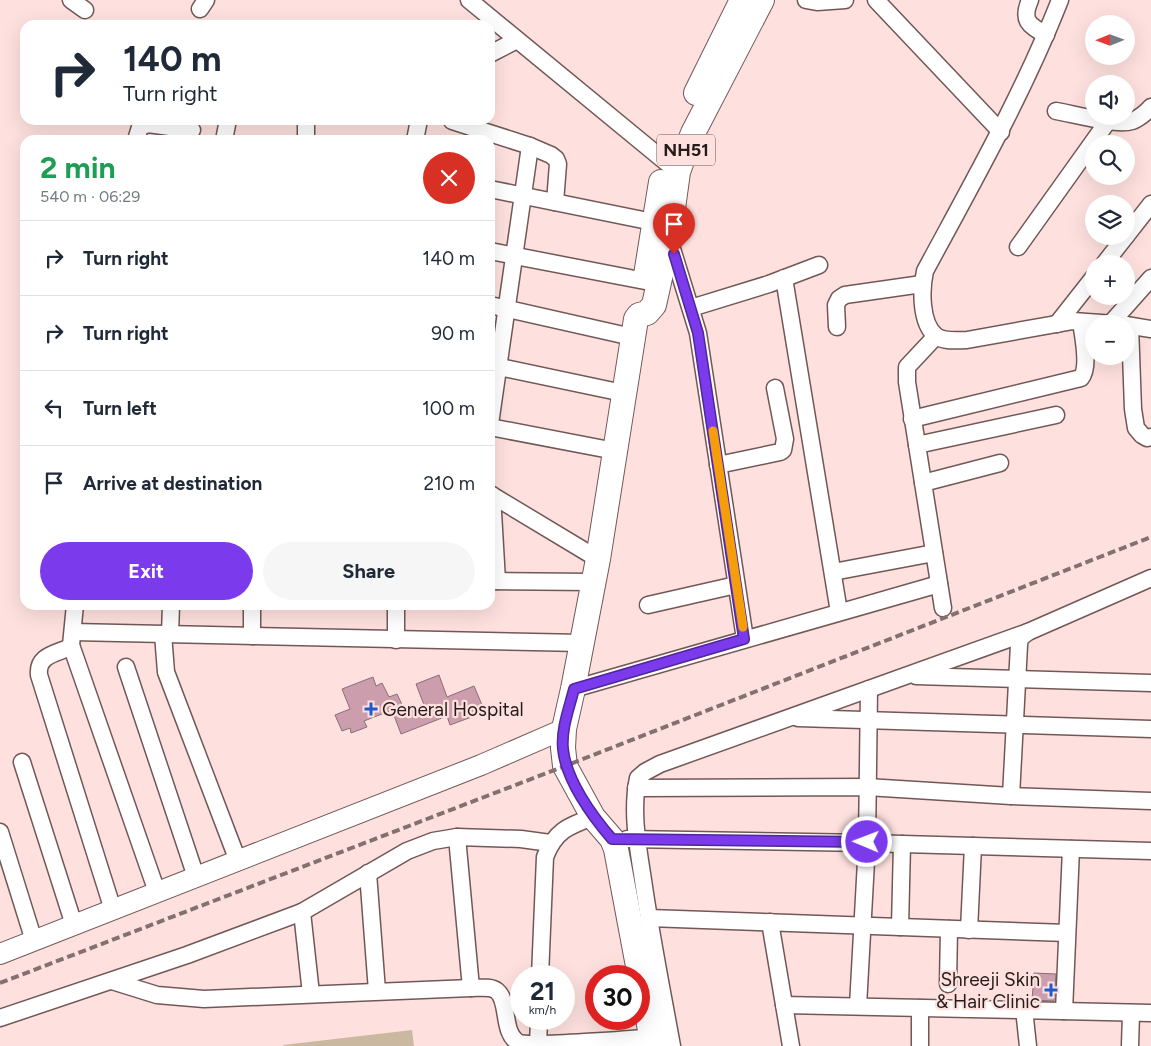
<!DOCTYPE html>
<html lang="en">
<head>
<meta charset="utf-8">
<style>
  :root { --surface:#fff; --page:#f6f6f7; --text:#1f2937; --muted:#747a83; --line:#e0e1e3; --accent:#7c3aed }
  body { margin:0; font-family:Figtree,sans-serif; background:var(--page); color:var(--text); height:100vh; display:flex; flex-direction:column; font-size:19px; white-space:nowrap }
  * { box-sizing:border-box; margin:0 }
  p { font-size:16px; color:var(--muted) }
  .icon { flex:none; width:28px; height:28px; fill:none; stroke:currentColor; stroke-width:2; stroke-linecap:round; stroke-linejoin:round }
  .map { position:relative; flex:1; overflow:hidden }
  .side { position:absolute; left:20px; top:135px; width:475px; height:475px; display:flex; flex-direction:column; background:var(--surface); border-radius:15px; box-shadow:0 5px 20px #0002 }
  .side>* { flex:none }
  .banner { position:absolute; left:20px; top:20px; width:475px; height:105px; border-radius:15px; box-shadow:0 5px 20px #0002; background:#fff; color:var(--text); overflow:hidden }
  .needle { width:32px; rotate:269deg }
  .controls { position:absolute; left:1085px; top:15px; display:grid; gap:10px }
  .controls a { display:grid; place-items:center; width:50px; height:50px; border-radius:50%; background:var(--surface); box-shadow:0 5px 20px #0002; font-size:25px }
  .speed { position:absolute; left:510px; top:965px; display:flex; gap:10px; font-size:25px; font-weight:700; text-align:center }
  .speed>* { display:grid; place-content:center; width:65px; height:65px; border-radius:50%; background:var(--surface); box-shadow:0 5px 20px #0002; line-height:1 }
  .speed small { font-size:12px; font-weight:400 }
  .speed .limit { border:8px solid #d22; background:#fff; color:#111 }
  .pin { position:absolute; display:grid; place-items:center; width:42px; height:42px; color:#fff; margin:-51px -21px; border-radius:50% 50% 50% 0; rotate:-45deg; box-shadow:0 0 5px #0007 }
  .pin .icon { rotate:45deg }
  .me { position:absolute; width:55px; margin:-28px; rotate:271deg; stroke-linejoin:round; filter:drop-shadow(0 0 4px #0008) }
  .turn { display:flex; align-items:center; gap:18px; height:105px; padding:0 20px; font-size:22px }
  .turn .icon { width:65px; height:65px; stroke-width:2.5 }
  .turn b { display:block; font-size:35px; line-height:42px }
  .round { display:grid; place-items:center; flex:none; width:52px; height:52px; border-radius:26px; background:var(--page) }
  .summary { display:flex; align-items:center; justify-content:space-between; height:85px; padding:0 20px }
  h1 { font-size:30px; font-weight:700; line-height:38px; color:#1e9e55 }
  .button { display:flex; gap:10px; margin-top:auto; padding:10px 20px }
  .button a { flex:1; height:58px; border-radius:30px; background:var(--accent); color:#fff; font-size:20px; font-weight:700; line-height:58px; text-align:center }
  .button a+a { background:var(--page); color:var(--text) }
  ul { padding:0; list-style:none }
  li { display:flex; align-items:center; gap:15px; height:75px; padding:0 20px; border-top:1px solid var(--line) }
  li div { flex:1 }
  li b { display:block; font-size:19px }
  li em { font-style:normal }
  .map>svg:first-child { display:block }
  .green { fill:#cbb8a1 }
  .building { fill:#cc9dac; stroke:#886f76 }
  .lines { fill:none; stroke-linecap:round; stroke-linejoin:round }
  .minor-casing { stroke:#715856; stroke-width:19 }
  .major-casing { stroke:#715856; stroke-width:22 }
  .highway-casing { stroke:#715856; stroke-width:26 }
  .minor { stroke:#fff; stroke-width:16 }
  .major { stroke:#fff; stroke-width:20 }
  .highway { stroke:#fff; stroke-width:24 }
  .rail { stroke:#837170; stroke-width:4; stroke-dasharray:8 4; stroke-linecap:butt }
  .route-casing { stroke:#51269a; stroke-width:12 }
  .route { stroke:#7c3aed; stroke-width:9 }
  .slow { stroke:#f59e0b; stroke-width:9 }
  .poi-dot { fill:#205bc8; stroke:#fee1df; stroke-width:2 }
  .labels { text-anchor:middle; stroke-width:4.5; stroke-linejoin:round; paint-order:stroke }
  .shield { fill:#fee1df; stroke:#665655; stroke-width:1 }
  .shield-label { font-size:18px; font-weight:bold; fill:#251b1a }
  .poi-label { font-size:19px; fill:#251b1a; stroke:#fee1df; text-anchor:start }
</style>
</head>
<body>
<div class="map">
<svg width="1151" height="1046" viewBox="0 0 1151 1046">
  <rect width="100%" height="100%" fill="#fee1df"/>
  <polygon class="green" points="412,1030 414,1046 284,1046 283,1045"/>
  <g class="building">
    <polygon points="439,675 447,697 474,686 485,712 450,725 447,716 401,734 392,710 364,721 367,727 351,733 350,728 342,731 335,715 350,709 342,689 373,677 376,686 382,683 389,697 397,694 406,713 424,705 416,684"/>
    <polygon points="1034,973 1056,974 1054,1001 1032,1000"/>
  </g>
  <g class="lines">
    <defs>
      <g id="minor">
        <polyline points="71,0 85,10"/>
        <polyline points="469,0 678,172"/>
        <polyline points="806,0 817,2 845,0"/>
        <polyline points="876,0 1001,132"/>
        <path d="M 1030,0 C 1021,21 1029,25 1046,35"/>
        <path d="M 1060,0 C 1023,94 973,182 925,271 C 921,289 920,323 936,336 C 944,342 957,340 967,340 L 1073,321 L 1115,324"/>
        <polyline points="200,9 206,0"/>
        <polyline points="490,54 517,40"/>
        <path d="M 1056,111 C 1074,114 1116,126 1132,121 C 1138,119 1147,112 1151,107"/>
        <polyline points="306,120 306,140"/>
        <polyline points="452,121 530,146 551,155 556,159 558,164 555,202"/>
        <polyline points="136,140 140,127 148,124 192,130"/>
        <polyline points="224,140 228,120"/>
        <polyline points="415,140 419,120"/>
        <polyline points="490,189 653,222"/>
        <polyline points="1126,236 1151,204"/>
        <polyline points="669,239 698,333 745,639"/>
        <polyline points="1018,247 1108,121"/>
        <polyline points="490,251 645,281"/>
        <polyline points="1104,264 1126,236"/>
        <polyline points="784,278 839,612"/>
        <polyline points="490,305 632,337"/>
        <polyline points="691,308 769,284 819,265"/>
        <polyline points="1111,323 1151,278"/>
        <polyline points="1057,324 1094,277"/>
        <polyline points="1126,325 1151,329"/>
        <polyline points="1130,326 1133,409 1136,428 1142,435 1147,438 1151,437"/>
        <polyline points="837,327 836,305 839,299 845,295 922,284"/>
        <polyline points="936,336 907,367 907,382 943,608"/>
        <polyline points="490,365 623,393"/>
        <path d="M 912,419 L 1081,378 C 1090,367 1083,336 1081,322"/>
        <polyline points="490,424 530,146"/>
        <polyline points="490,427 615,451"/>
        <polyline points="917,445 1056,415"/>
        <polyline points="718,465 780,452 783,450 785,439 775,388"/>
        <polyline points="923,483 1000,463"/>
        <polyline points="490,494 598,559"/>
        <polyline points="492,495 497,581"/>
        <polyline points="833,572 934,553"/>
        <polyline points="490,581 593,582"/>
        <path d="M 75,605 L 71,645 L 68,648 C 54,654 37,656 39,675 L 113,910"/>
        <polyline points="648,605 736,585"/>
        <polyline points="73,632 582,643"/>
        <polyline points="163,634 166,672 238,861"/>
        <polyline points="170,634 171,605"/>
        <polyline points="252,636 252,605"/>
        <polyline points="396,640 396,605"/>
        <polyline points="71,645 157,892"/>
        <polyline points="126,667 196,877"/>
        <polyline points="916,676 1151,683"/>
        <polyline points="573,689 939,584"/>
        <polyline points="798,718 1151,729"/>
        <polyline points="22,762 74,925"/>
        <polyline points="636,788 867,787 1011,796 1151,801"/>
        <polyline points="1011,796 1019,645 1020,638 1028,632 1151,578"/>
        <polyline points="0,832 34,941"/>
        <polyline points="457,837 471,988"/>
        <polyline points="627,839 867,843 1151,851"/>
        <polyline points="368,873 377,991"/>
        <polyline points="302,912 311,994"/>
        <polyline points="649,918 1067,933"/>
        <polyline points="770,922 791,1046"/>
        <polyline points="900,927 902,844"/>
        <polyline points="969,930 973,846"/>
        <path d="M 540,976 L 545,857 C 555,831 568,826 593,817"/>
        <path d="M 112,981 L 157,995 L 204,999 L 471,988 C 479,988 491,986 497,991 C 510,1002 501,1033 519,1043 C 531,1046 623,1040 643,1038"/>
        <polyline points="948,984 949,929"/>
        <polyline points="784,1005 1151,1013"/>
        <polyline points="858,1006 867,843 869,689"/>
        <polyline points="920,1008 920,1046"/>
        <polyline points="1024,1009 1028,1046"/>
        <polyline points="1064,1011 1071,849"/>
        <polyline points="0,1018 187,955 302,912 407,851 433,841 457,837 521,839 550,843"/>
        <polyline points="538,1046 539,1019"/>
        <path d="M 672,1046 C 662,991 651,936 643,880 C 638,847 631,812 638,778 L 645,772 L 660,764 L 1028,632"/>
        <polyline points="1130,1046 1131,1013"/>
      </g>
      <polyline id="major" points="0,954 481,765 564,729"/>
      <g id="highway">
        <polyline points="696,93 742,0"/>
        <polyline points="646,275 661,182"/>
        <polyline points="653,1046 616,849 612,839 593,817 565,766 563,748 564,729 573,689 598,559 636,319 639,315 647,313 654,305 669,237 678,172 683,158 693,133 762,0"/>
      </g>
    </defs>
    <use href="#minor" class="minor-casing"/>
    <use href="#major" class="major-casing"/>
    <use href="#highway" class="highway-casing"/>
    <use href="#minor" class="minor"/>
    <use href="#major" class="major"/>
    <use href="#highway" class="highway"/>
    <polyline class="rail" points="0,983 565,766 1151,537"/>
  </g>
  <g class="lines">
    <defs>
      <path id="route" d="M 674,254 L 698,333 L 744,639 L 574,689 C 569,709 561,729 563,749 C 566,780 592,816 612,839 L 867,842"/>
    </defs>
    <use href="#route" class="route-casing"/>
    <use href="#route" class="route"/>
    <polyline class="slow" points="713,431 743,627"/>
  </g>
  <g class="poi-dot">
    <path d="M368.5 701.5h5v5h5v5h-5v5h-5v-5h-5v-5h5z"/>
    <path d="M1048.5 982.5h5v5h5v5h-5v5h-5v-5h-5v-5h5z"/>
  </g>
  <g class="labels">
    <rect class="shield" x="657" y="134.5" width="58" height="31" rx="4"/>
    <g class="shield-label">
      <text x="686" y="156">NH51</text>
    </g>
    <g class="poi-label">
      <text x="382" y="716">General Hospital</text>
      <text x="1040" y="986" text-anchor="end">Shreeji Skin<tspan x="1040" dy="22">&amp; Hair Clinic</tspan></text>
    </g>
  </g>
</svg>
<div class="controls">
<a><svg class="needle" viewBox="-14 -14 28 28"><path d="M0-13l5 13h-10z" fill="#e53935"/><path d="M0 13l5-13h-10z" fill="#747a83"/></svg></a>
<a><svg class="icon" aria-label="sound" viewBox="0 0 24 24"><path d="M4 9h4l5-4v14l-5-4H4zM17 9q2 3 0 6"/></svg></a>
<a><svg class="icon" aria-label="search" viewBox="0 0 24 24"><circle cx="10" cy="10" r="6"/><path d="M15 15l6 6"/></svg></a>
<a><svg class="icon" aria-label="layers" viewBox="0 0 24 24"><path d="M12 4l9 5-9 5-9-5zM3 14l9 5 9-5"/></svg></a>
<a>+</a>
<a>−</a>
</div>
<div class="speed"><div>21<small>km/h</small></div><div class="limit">30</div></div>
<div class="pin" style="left:674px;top:254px;background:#d93025"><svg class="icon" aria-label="arrive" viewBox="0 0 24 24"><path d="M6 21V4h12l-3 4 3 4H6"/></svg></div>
<svg class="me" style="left:867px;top:842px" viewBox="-20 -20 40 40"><circle r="17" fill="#7c3aed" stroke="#fff" stroke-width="3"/><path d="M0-11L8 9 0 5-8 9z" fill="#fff"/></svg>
<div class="banner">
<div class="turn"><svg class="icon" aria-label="right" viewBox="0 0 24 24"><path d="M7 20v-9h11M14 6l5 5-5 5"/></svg><div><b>140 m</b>Turn right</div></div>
</div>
<section class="side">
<div class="summary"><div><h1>2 min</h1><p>540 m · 06:29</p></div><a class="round" style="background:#d93025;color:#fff"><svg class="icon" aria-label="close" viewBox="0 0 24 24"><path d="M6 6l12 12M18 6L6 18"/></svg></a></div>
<ul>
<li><svg class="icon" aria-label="right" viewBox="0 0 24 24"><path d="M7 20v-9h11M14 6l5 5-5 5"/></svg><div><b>Turn right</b></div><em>140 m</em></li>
<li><svg class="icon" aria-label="right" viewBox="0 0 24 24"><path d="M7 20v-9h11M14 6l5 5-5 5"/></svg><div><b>Turn right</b></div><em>90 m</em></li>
<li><svg class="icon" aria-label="left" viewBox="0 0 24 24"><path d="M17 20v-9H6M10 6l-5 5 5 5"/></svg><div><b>Turn left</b></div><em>100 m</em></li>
<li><svg class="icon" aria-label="arrive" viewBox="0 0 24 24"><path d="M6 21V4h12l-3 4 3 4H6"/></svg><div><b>Arrive at destination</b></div><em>210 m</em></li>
</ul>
<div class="button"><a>Exit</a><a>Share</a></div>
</section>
</div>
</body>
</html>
